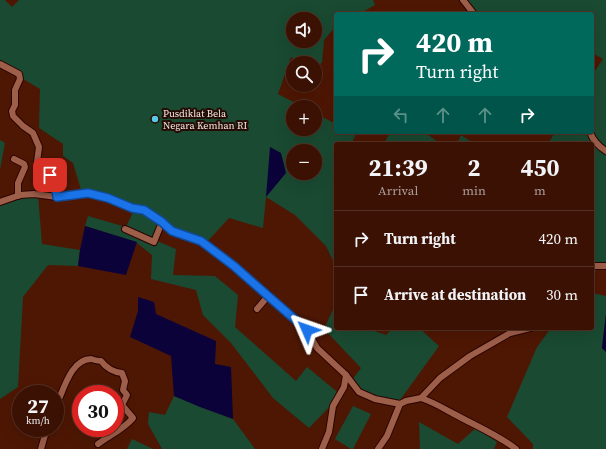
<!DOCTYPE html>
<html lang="en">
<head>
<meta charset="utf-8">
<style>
  :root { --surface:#3a1103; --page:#451f12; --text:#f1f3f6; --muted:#ab9d9a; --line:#543125 }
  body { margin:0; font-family:"Source Serif 4",serif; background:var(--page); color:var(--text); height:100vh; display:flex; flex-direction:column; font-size:15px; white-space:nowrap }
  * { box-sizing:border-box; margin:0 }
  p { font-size:13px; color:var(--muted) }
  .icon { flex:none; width:22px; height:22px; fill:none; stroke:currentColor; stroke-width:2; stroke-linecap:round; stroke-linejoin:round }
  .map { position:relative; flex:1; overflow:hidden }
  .sheet { position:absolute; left:334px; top:142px; width:260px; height:188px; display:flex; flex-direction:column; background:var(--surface); border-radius:4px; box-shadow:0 4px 16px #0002,0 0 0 1px var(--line) }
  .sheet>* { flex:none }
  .top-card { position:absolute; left:334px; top:12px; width:260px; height:122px; border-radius:4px; box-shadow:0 4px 16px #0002,0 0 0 1px var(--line); background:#00695c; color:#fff; overflow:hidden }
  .fabs { position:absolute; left:286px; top:12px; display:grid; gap:8px }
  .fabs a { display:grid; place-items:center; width:36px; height:36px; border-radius:50%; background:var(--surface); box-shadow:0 4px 16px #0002,0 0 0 1px var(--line); font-size:20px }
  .speed { position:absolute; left:12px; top:385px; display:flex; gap:8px; font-size:20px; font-weight:700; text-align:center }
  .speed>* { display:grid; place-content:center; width:52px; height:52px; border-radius:50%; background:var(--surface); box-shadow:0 4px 16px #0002,0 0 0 1px var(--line); line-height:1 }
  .speed small { font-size:10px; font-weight:400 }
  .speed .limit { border:6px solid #d22; background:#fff; color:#111 }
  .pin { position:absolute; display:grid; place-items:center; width:34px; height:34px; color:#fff; margin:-17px; border-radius:8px; box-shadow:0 2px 6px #0006 }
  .me { position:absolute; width:44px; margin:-22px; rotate:313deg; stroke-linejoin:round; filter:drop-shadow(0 0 3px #0008) }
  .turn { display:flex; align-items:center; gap:14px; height:84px; padding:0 16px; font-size:18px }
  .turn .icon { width:52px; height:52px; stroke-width:2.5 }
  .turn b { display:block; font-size:28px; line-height:34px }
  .lanes { display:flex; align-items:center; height:38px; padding:0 16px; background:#0003; justify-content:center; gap:20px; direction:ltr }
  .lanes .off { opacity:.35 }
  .eta { display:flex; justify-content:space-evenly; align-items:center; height:68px; text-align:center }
  .eta b { font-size:24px; font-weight:700; line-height:28px }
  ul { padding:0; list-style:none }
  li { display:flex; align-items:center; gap:12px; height:56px; padding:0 16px; border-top:1px solid var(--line) }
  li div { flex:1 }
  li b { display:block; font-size:15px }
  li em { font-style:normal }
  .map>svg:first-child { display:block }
  .green { fill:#1a4a32; fill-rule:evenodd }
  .water { fill:#0b0239 }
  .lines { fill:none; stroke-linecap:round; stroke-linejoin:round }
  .minor-casing { stroke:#2c0400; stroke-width:8 }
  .minor { stroke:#9d5e4a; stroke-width:6 }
  .route-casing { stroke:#114b97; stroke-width:10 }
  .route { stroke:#1a73e8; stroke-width:7 }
  .poi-dot { fill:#5ac8e5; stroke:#240c05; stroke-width:1.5 }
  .labels { text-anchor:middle; stroke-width:4; stroke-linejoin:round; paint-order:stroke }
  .poi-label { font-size:10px; fill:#faebe6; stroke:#240c05; text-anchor:start }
</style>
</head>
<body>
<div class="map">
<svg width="606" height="449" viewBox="0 0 606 449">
  <rect width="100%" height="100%" fill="#4e1704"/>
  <g class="green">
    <path d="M 0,0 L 5,0 L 12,7 L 19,0 L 373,0 L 375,5 L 359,14 L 336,14 L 336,26 L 324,40 L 322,63 L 315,66 L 315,63 L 300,63 L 291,57 L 278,94 L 303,107 L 293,107 L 293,129 L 315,129 L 315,113 L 336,124 L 336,132 L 353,132 L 356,134 L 351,144 L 336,144 L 336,267 L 326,246 L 295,215 L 266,197 L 263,228 L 229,218 L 206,243 L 165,224 L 157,241 L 176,249 L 173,275 L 215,276 L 238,295 L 235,327 L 296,381 L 307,367 L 341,395 L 309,428 L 273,398 L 231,343 L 203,315 L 196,290 L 151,279 L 152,255 L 137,243 L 85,226 L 88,216 L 126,227 L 135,208 L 82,193 L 73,163 L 63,156 L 63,144 L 39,128 L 40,89 L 0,65 ZM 293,19 L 315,19 L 315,41 L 293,41 ZM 293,151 L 315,151 L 315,173 L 293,173 Z"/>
    <polygon points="465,0 606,0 606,267 596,269 592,289 592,144 548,144 555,132 592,132 592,75 603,59 592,53 592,14 477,14"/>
    <polygon points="390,132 428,132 428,135 441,144 384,144"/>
    <polygon points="461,135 473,143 472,144 457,144"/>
    <polygon points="0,140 5,143 0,170"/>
    <polygon points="38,195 42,244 80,250 78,266 48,265 23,297 18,387 0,399 0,201"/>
    <polygon points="592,293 606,296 606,314 602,348 606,352 606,449 533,449 533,444 507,417 537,347 551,328 592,328"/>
    <polygon points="336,303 336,328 368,328 371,330 386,335 393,328 419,328 439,346 395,407 349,384 361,368 324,329"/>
    <polygon points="174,396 233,419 255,449 162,449 148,424 149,412 165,415"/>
    <polygon points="353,406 371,414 353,449 351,449 335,439"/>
    <polygon points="419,422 458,444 476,428 497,442 494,449 420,449"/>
    <polygon points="132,439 153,449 127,449"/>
  </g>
  <g class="water">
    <polygon points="270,147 281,153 286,173 266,197"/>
    <polygon points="85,226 137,242 126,275 78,266 80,250"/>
    <polygon points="138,297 154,302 156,314 216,341 215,364 231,367 233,419 200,407 174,396 171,356 130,337 138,311"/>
    <polygon points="606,314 606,352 602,348"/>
  </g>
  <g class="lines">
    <defs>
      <g id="minor">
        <polyline points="463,0 474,14"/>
        <path d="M 0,64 L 19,74 L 20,79 L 15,90 L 15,105 L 12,111 L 13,116 L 23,126 L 33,133 L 39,147 L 37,162 C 49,176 54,177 57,197"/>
        <path d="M 590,132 C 593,141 598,146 606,151"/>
        <polyline points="14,159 24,164 25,167 18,183 18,196"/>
        <polyline points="0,202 20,195 34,194 57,197 88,193 108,198 132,208 144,210 162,222 172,231 201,241 234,266 303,325 307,330 317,348 346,375 359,392 375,399 400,404"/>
        <polyline points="125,229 154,242 162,222"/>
        <polyline points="592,266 606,266"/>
        <polyline points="257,309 269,295"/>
        <path d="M 421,398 C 433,402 443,408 454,414 C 474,425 498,435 516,449"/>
        <path d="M 55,408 C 63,393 70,359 91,359 C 94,360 98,361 101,361 C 107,369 113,372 122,373 L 125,381 L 123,390 L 127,395 L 122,405 L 133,418 C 124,429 110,435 98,444"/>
        <polyline points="41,449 47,428"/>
        <polyline points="322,449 329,432 333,406 344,387 346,375"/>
        <polyline points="378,449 387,436 400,404 406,401 421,398 440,378 470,356 510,333 530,328"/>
      </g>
    </defs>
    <use href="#minor" class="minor-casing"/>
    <use href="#minor" class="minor"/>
  </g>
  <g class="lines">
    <defs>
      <polyline id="route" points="50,175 55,186 57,197 88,193 108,198 132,208 144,210 162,222 172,231 201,241 234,266 307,330"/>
    </defs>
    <use href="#route" class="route-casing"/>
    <use href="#route" class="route"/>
  </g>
  <circle class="poi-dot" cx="155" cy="119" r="4"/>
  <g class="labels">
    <g class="poi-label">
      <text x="163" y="117">Pusdiklat Bela<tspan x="163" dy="12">Negara Kemhan RI</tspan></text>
    </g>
  </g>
</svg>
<div class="fabs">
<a><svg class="icon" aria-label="sound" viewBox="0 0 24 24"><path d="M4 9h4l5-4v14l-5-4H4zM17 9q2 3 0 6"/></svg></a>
<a><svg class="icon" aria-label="search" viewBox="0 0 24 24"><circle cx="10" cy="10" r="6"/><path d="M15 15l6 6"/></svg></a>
<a>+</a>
<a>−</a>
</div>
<div class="speed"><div>27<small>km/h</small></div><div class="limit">30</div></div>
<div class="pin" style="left:50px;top:175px;background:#d93025"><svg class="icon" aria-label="arrive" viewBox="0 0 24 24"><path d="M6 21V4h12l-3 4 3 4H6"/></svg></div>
<svg class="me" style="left:307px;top:330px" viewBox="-20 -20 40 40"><path d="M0-17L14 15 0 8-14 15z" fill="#1a73e8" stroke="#fff" stroke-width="4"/></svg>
<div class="top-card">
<div class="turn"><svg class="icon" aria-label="right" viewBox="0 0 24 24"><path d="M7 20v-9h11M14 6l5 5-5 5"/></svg><div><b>420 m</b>Turn right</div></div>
<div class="lanes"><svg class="icon off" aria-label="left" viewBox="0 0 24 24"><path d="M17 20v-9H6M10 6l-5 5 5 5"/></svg><svg class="icon off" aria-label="ahead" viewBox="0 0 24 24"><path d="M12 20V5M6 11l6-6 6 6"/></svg><svg class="icon off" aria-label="ahead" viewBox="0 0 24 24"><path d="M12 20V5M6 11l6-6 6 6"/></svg><svg class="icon" aria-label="right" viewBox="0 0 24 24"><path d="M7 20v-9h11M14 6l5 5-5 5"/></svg></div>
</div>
<section class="sheet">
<div class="eta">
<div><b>21:39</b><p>Arrival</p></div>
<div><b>2</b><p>min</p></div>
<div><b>450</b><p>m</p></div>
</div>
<ul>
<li><svg class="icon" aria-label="right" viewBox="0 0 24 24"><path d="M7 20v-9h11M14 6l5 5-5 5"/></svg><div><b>Turn right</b></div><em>420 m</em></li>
<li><svg class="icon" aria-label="arrive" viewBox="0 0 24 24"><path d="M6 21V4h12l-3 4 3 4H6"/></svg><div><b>Arrive at destination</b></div><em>30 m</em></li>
</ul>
</section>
</div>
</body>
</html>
